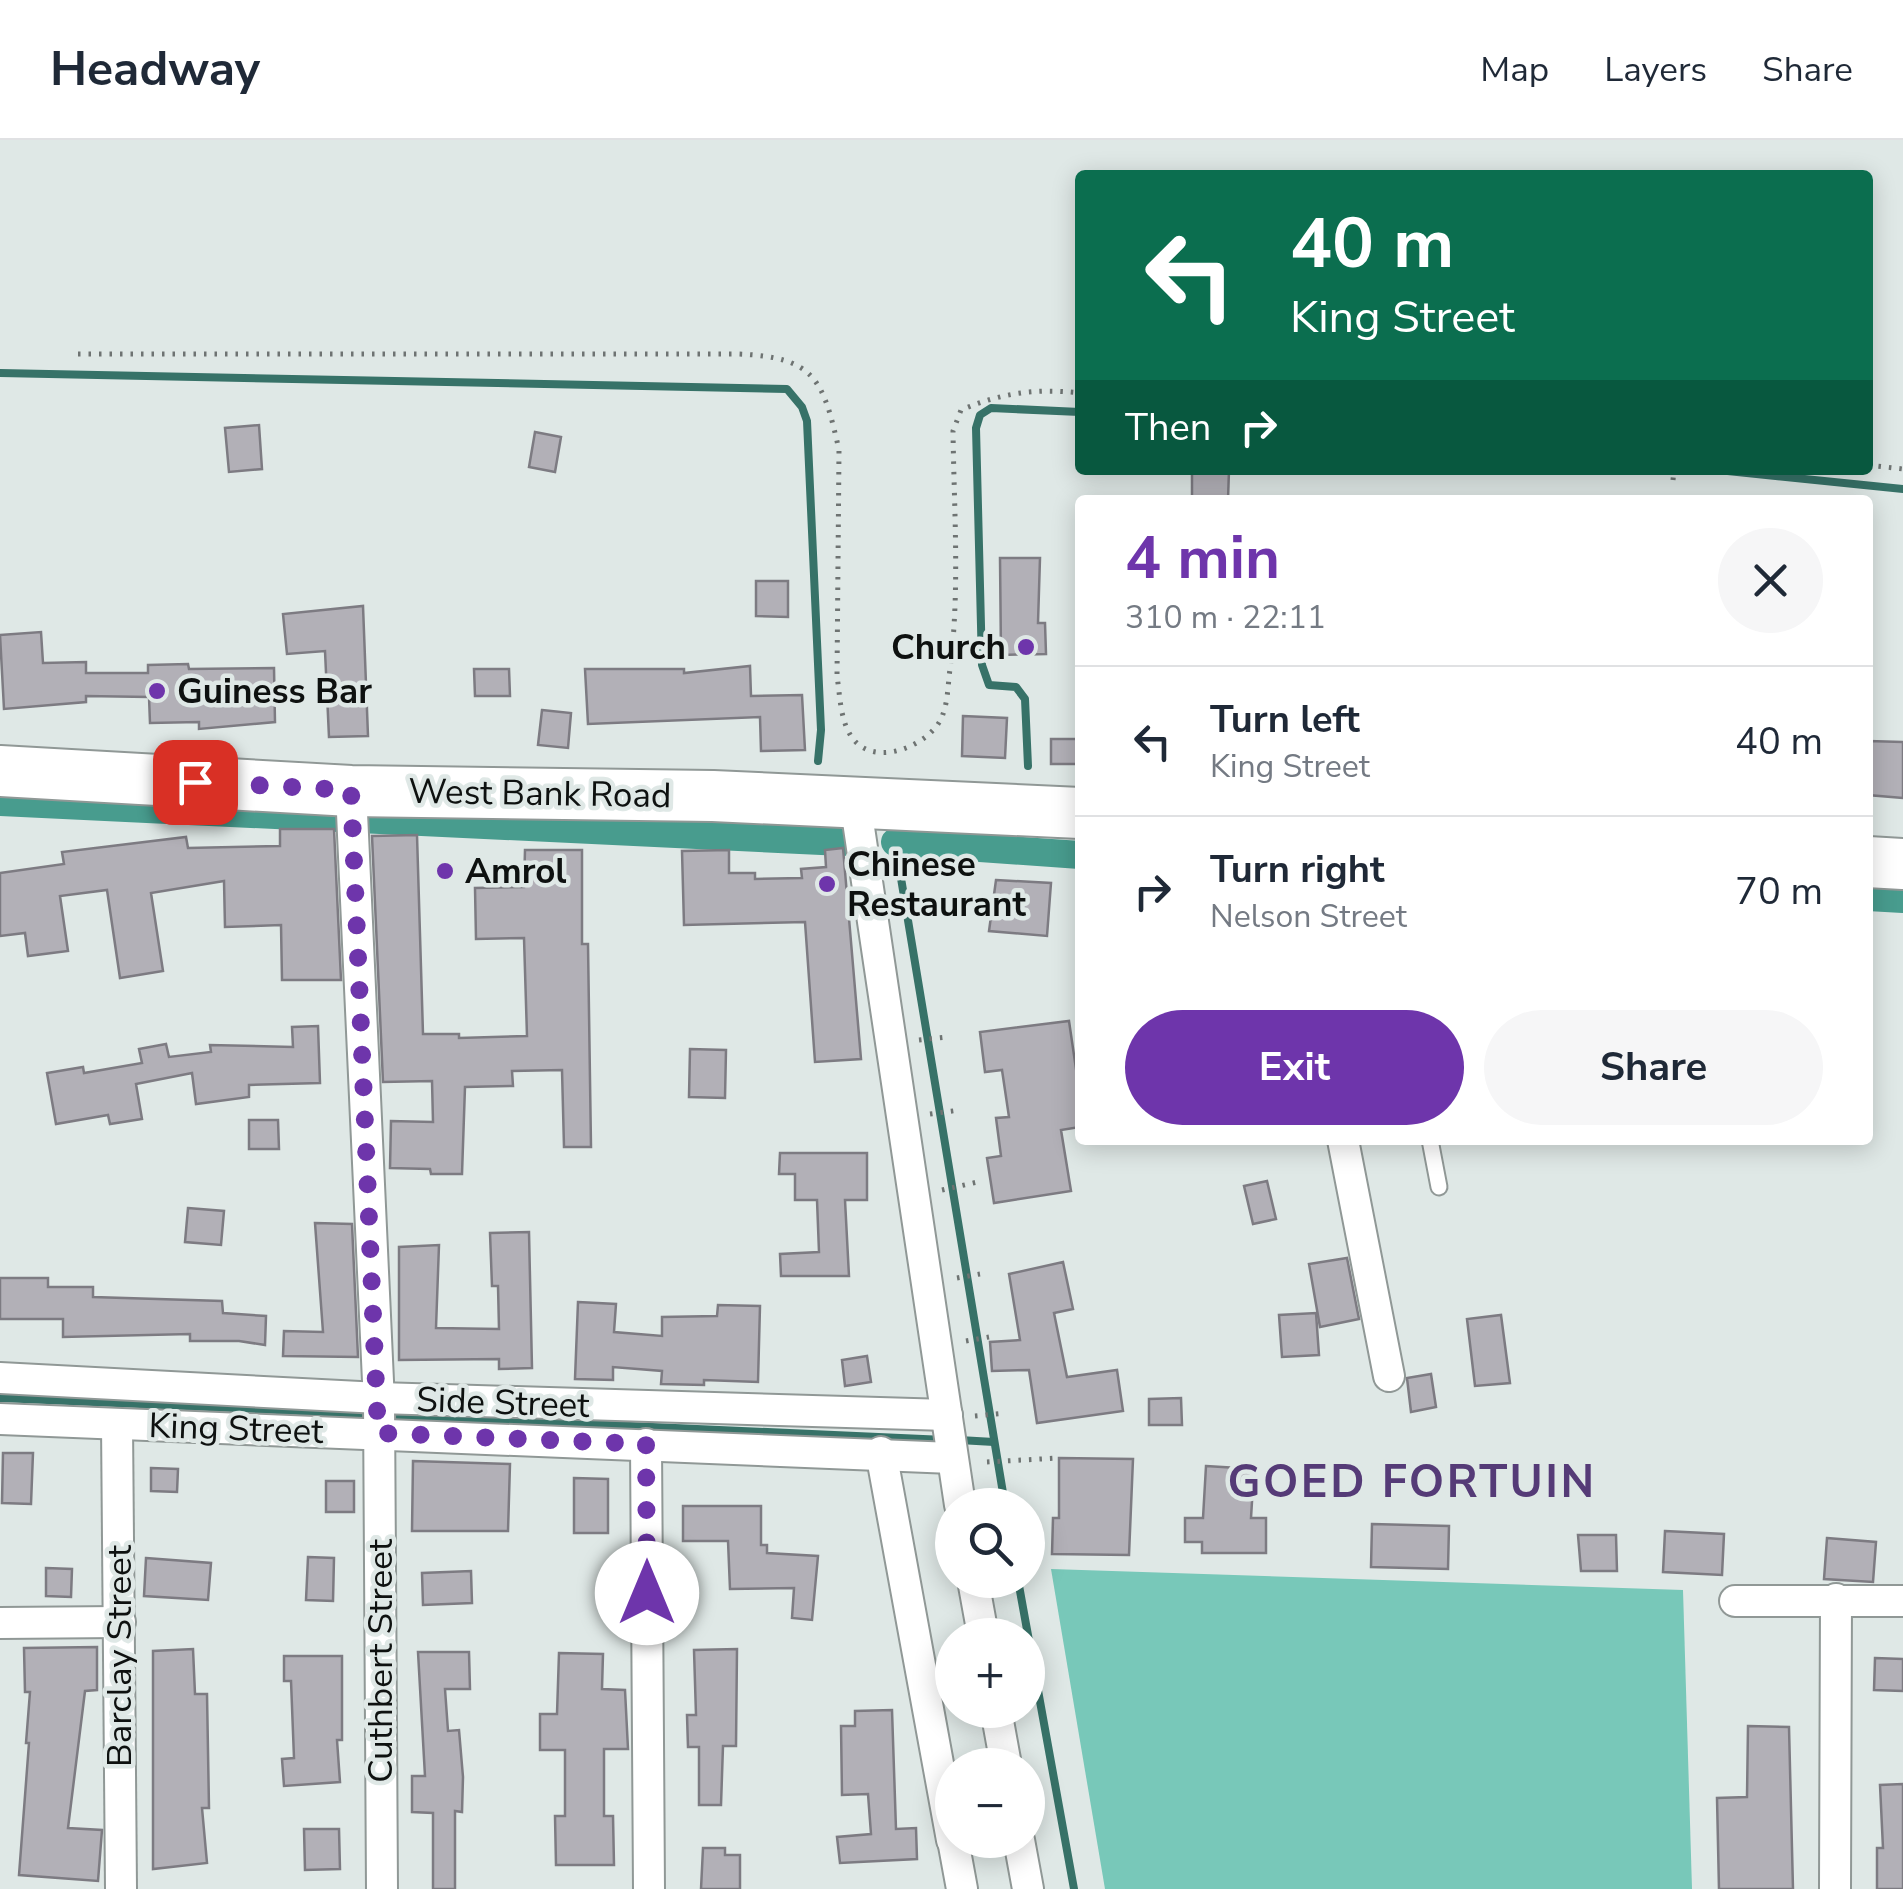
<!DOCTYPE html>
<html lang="en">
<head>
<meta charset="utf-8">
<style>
  :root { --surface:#fff; --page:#f6f6f7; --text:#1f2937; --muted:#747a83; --line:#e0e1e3; --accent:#6e35ab }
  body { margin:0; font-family:"Nunito Sans",sans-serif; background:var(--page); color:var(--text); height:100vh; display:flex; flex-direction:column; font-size:38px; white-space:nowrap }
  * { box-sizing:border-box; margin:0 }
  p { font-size:32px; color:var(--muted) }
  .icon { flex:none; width:55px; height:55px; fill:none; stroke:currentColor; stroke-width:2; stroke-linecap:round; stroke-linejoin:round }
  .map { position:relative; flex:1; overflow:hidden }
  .sheet { position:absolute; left:1075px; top:355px; width:798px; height:650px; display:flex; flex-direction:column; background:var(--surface); border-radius:10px; box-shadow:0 5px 25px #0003 }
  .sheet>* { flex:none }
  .hud { position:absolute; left:1075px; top:30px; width:798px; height:305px; border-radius:10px; box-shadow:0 5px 25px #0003; background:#0b6e4f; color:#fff; overflow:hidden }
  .tools { position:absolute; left:935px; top:1348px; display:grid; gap:20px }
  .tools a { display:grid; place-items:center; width:110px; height:110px; border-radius:50%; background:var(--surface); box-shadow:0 5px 25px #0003; font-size:50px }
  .pin { position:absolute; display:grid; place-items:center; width:85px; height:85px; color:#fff; margin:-42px; border-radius:20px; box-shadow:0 5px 15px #0006 }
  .me { position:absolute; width:110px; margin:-55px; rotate:0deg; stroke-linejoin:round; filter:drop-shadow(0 0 8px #0008) }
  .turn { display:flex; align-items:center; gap:35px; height:210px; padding:0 50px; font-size:45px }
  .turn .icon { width:130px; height:130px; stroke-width:2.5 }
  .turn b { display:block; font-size:70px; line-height:85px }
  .then { display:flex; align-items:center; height:95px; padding:0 50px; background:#0003; gap:20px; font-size:38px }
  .round { display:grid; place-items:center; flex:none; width:105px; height:105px; border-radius:52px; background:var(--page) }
  .overview { display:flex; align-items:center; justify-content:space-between; height:170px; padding:0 50px }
  h1 { font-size:60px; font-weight:700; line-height:75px; color:var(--accent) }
  .cta { display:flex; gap:20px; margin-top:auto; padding:20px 50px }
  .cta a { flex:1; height:115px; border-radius:60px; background:var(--accent); color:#fff; font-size:40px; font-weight:700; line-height:115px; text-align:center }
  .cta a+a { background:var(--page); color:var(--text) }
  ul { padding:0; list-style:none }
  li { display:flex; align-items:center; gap:30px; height:150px; padding:0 50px; border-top:2px solid var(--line) }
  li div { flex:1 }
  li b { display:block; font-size:38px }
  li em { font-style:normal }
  header { display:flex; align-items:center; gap:60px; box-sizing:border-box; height:140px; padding:0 50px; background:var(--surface); border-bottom:2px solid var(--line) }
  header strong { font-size:48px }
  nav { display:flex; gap:55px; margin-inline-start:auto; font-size:35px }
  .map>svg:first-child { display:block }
  .green { fill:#78c8b9 }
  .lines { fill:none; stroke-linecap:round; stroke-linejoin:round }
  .stream { stroke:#377268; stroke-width:8 }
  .canal { stroke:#489c8e; stroke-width:28 }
  .building { fill:#b2b0b7; stroke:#7d7b82; stroke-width:2.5 }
  .service-casing { stroke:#909896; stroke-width:19 }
  .minor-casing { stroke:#909896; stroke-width:34 }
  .primary-casing { stroke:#909896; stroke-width:54 }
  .path { stroke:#6e7372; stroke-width:5; stroke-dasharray:2.5 8; stroke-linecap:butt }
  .service { stroke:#fff; stroke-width:15 }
  .minor { stroke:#fff; stroke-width:30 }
  .primary { stroke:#fff; stroke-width:50 }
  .route { stroke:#6e35ab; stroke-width:18; stroke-dasharray:0 32.4 }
  .poi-dot { fill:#6e35ab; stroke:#dfe8e6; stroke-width:4 }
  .labels { text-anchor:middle; stroke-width:9; stroke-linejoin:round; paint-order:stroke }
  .poi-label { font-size:35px; font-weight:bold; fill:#0e1110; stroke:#dfe8e6; text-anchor:start }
  .street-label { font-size:35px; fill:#0e1110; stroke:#dfe8e6 }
  .district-label { font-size:45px; font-weight:bold; letter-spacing:2.5px; fill:#553b77; stroke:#dfe8e6 }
</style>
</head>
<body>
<header>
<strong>Headway</strong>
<nav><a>Map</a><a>Layers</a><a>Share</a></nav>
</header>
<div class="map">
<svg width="1903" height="1749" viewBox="0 0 1903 1749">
  <rect width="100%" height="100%" fill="#dfe8e6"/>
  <polygon class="green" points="1051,1429 1683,1450 1692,1749 1105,1749"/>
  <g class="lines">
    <g class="stream">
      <polyline points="0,233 787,249 802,267 807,281 821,590 818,621"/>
      <polyline points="1718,330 1903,349"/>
      <polyline points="1028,626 1025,559 1016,547 989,545 982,525 976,288 980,275 991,268 1080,272"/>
      <polyline points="895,702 1005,1365"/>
      <polyline points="0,1258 370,1274"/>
      <polyline points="384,1275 945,1300"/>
      <polyline points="959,1300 994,1302"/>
      <polyline points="1018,1440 1074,1749"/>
    </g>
    <g class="canal">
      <polyline points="0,662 843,702"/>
      <polyline points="895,702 1080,715"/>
      <polyline points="1868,757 1903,759"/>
    </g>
  </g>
  <g class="building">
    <polygon points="259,285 262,329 229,332 225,288"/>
    <polygon points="535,292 561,297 555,332 529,327"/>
    <polygon points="1192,330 1229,330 1228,360 1192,360"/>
    <polygon points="1000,418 1040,418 1038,483 1045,483 1046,514 1001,515"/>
    <polygon points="756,441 788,441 788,477 756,476"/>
    <polygon points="363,466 368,596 329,597 325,511 287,514 283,474"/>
    <polygon points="41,492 43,523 86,522 86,533 148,533 148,525 188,524 189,529 274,528 275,582 199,589 199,582 150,583 149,557 86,556 86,562 4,569 0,495"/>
    <polygon points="750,526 751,556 802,555 805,610 761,611 760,577 588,584 585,529 684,529 684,533"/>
    <polygon points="474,529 509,529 510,556 475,556"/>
    <polygon points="542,570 571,573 568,608 538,605"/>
    <polygon points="963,576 1007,578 1005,618 962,616"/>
    <rect x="1051" y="599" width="29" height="25"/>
    <polygon points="1868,601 1903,602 1903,658 1868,655"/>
    <polygon points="280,689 334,689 341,840 282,840 281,785 225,787 224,741 151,753 163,831 120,838 107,750 60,756 68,811 28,816 25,793 0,796 0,733 64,724 62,712 186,697 188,708 280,706"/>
    <polygon points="417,695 423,894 459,894 459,898 527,896 524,798 476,799 475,748 524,747 525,710 582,710 582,804 588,804 591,1007 564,1007 562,930 512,931 513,946 465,947 462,1034 431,1034 430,1029 390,1028 391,981 433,982 432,941 383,942 372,696"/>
    <polygon points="843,708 861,919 815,922 805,782 684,785 682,711 729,710 729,733 755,733 755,739 802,738 801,729 826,727 825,710"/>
    <polygon points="996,740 1051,743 1047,796 989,791"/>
    <polygon points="1069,881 1080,956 1080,987 1061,990 1071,1051 994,1063 987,1018 1001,1016 996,978 1009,977 1002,930 985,932 980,892"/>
    <polygon points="318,886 320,943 249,945 249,957 196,964 192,933 136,944 142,979 110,984 108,975 56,984 47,933 83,927 84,933 142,923 139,909 166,904 169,917 211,912 210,905 293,907 292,887"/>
    <polygon points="690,909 726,910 725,958 689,957"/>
    <polygon points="249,980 278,980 279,1009 249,1009"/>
    <polygon points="780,1013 867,1013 867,1060 845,1060 849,1136 781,1136 780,1114 819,1112 817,1060 795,1060 795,1034 779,1034"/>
    <polygon points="1267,1041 1276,1079 1253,1084 1244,1046"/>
    <polygon points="188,1068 224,1071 221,1105 185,1102"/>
    <polygon points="315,1083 352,1084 358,1217 283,1216 284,1191 323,1192"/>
    <polygon points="529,1092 532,1228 499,1229 499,1219 399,1220 399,1107 439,1105 436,1188 499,1189 498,1146 492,1146 490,1093"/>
    <polygon points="1347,1118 1359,1179 1320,1187 1309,1124"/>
    <polygon points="1063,1122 1073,1169 1054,1173 1067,1237 1117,1230 1123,1271 1037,1283 1029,1230 992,1231 990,1202 1020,1200 1009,1134"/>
    <polygon points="0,1138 48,1138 48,1147 93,1147 93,1157 222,1161 223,1173 266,1176 265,1205 239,1201 190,1201 190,1194 63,1197 63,1179 0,1179"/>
    <polygon points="578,1162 616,1164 614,1192 662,1196 662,1177 717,1176 718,1165 760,1166 758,1242 704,1240 704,1245 661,1244 662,1231 613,1227 613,1240 575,1239"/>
    <polygon points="1316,1173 1319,1215 1282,1217 1279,1175"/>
    <polygon points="1501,1175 1510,1243 1475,1246 1467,1179"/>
    <polygon points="867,1216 871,1242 845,1246 842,1220"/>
    <polygon points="1431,1234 1436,1267 1411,1272 1407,1238"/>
    <polygon points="1181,1258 1182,1285 1149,1285 1149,1259"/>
    <polygon points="3,1313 33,1313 31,1364 2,1363"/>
    <polygon points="1059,1318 1133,1319 1129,1415 1052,1414 1053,1378 1059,1378"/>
    <polygon points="413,1321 510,1324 508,1391 412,1391"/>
    <polygon points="1206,1326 1254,1329 1251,1378 1266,1378 1266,1413 1202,1413 1202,1402 1185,1402 1185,1378 1203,1378"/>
    <polygon points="151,1328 178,1329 177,1352 151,1351"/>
    <polygon points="574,1338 608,1339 608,1393 574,1393"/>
    <rect x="326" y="1341" width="28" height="31"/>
    <polygon points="683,1366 761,1366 761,1405 767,1405 767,1413 818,1416 812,1480 792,1478 794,1448 730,1449 728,1401 683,1401"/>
    <polygon points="1372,1384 1449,1386 1448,1429 1371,1427"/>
    <polygon points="1665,1391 1724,1394 1722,1435 1663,1432"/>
    <polygon points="1578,1395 1616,1395 1617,1431 1581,1431"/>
    <polygon points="1827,1398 1876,1402 1873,1442 1824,1439"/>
    <polygon points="308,1417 334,1418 333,1461 306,1460"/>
    <polygon points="146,1418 211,1423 208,1460 144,1456"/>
    <polygon points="46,1428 72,1429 71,1457 46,1456"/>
    <polygon points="471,1431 472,1463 423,1465 422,1433"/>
    <polygon points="97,1507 97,1550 85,1551 68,1688 102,1690 98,1741 19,1735 29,1603 26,1603 30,1552 25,1552 24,1508"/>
    <polygon points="193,1509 195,1554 207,1554 209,1668 202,1668 207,1723 153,1729 153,1511"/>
    <polygon points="737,1509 736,1606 723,1606 721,1665 699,1665 699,1607 688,1607 687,1575 696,1575 694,1510"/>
    <polygon points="418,1512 469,1512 470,1549 445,1549 448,1591 459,1590 463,1637 462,1672 455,1671 455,1749 433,1749 433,1673 412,1672 412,1636 425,1636"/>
    <polygon points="559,1513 603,1514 602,1549 625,1550 628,1609 604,1609 604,1676 613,1676 614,1725 556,1725 555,1676 565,1676 565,1610 540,1610 540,1574 557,1574"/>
    <polygon points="284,1516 342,1516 342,1600 337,1600 340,1642 284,1646 282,1619 294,1618 291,1541 284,1541"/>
    <polygon points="1875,1518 1903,1519 1903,1551 1874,1550"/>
    <polygon points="892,1570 896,1689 916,1688 917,1719 840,1723 837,1697 871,1694 868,1654 842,1655 841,1586 855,1586 855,1571"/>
    <polygon points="1748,1586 1789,1587 1793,1749 1719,1749 1717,1658 1747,1657"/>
    <polygon points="1903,1644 1903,1749 1877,1749 1877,1708 1883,1708 1880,1645"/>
    <polygon points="304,1689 339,1689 340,1729 305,1730"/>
    <polygon points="703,1708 725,1708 725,1715 740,1715 740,1749 701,1749"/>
  </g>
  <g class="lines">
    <defs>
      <polyline id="service" points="1430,1000 1439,1047"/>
      <g id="minor">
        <polyline points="351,651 379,1263 382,1749"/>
        <polyline points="855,661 960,1365"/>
        <polyline points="1343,1000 1389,1236"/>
        <polyline points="0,1238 379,1258 947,1275"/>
        <polyline points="0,1279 952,1318"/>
        <polyline points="117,1284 121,1749"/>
        <polyline points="646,1304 649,1749"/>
        <polyline points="881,1312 952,1700"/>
        <polyline points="973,1440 983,1495"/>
        <polyline points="1735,1461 1903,1461"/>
        <polyline points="0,1483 120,1482"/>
        <polyline points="996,1570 1006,1625"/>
        <polyline points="953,1700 962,1749"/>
        <polyline points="1019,1700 1028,1749"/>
        <polyline points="1835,1749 1836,1459"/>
      </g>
      <g id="primary">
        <polyline points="0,631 351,651 713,656 1080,673"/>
        <polyline points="1868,722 1903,724"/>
      </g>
    </defs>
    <use href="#service" class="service-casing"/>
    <use href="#minor" class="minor-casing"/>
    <use href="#primary" class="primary-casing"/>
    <g class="path">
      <path d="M 78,214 L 738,214 C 815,217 823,239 839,310 L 837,536 C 840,555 840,579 851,596 C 873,631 934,604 943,574 C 948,561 948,543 950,529 C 960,451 954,370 953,291 L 961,270 C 1001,253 1036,248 1080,253"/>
      <polyline points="1868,325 1903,329"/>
      <polyline points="1673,340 1674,330"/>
      <polyline points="919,900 947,897"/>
      <polyline points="930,974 960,970"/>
      <polyline points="942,1050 982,1041"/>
      <polyline points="957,1138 980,1134"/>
      <polyline points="966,1201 989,1197"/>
      <polyline points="975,1276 1006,1273"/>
      <polyline points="987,1322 1059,1318"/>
      <polyline points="1028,1405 1032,1404"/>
    </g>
    <use href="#service" class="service"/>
    <use href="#minor" class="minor"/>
    <use href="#primary" class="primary"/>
  </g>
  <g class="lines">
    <polyline class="route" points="195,642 351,650 378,1293 646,1304 647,1453"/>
  </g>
  <g class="poi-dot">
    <circle cx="1026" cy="507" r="10"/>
    <circle cx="157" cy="551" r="10"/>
    <circle cx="445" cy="731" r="10"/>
    <circle cx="827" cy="744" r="10"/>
  </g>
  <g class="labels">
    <g class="poi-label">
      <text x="1006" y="519" text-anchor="end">Church</text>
      <text x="177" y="563">Guiness Bar</text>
      <text x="847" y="736">Chinese<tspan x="847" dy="40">Restaurant</tspan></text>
      <text x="465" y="743">Amrol</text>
    </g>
    <g class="street-label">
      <text transform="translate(540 653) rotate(1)" y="12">West Bank Road</text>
      <text transform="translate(503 1262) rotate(2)" y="12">Side Street</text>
      <text transform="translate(236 1288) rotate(2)" y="12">King Street</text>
      <text transform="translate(119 1516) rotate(-90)" y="12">Barclay Street</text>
      <text transform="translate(380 1521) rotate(-90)" y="12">Cuthbert Street</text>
    </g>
    <g class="district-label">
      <text x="1412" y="1357">GOED FORTUIN</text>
    </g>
  </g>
</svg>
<div class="tools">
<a><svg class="icon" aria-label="search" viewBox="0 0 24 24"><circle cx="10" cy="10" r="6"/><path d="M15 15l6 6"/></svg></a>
<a>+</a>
<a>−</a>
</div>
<div class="pin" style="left:195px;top:642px;background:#d93025"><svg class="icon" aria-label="arrive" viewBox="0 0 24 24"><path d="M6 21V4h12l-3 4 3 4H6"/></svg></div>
<svg class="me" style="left:647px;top:1453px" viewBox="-20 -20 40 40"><circle r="19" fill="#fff"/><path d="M0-13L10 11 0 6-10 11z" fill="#6e35ab"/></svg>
<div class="hud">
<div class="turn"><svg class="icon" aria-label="left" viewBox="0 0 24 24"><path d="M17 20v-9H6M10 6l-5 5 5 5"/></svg><div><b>40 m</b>King Street</div></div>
<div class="then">Then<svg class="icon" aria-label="right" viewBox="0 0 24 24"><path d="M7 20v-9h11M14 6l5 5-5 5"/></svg></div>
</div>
<section class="sheet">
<div class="overview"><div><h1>4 min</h1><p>310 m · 22:11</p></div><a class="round"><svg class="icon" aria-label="close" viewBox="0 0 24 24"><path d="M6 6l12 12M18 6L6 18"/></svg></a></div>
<ul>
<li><svg class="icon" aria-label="left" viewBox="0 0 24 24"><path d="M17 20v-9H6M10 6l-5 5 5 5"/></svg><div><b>Turn left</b><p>King Street</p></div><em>40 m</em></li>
<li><svg class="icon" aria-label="right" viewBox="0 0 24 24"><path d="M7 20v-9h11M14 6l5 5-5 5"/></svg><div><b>Turn right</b><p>Nelson Street</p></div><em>70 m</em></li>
</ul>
<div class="cta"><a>Exit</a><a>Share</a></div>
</section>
</div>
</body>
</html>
